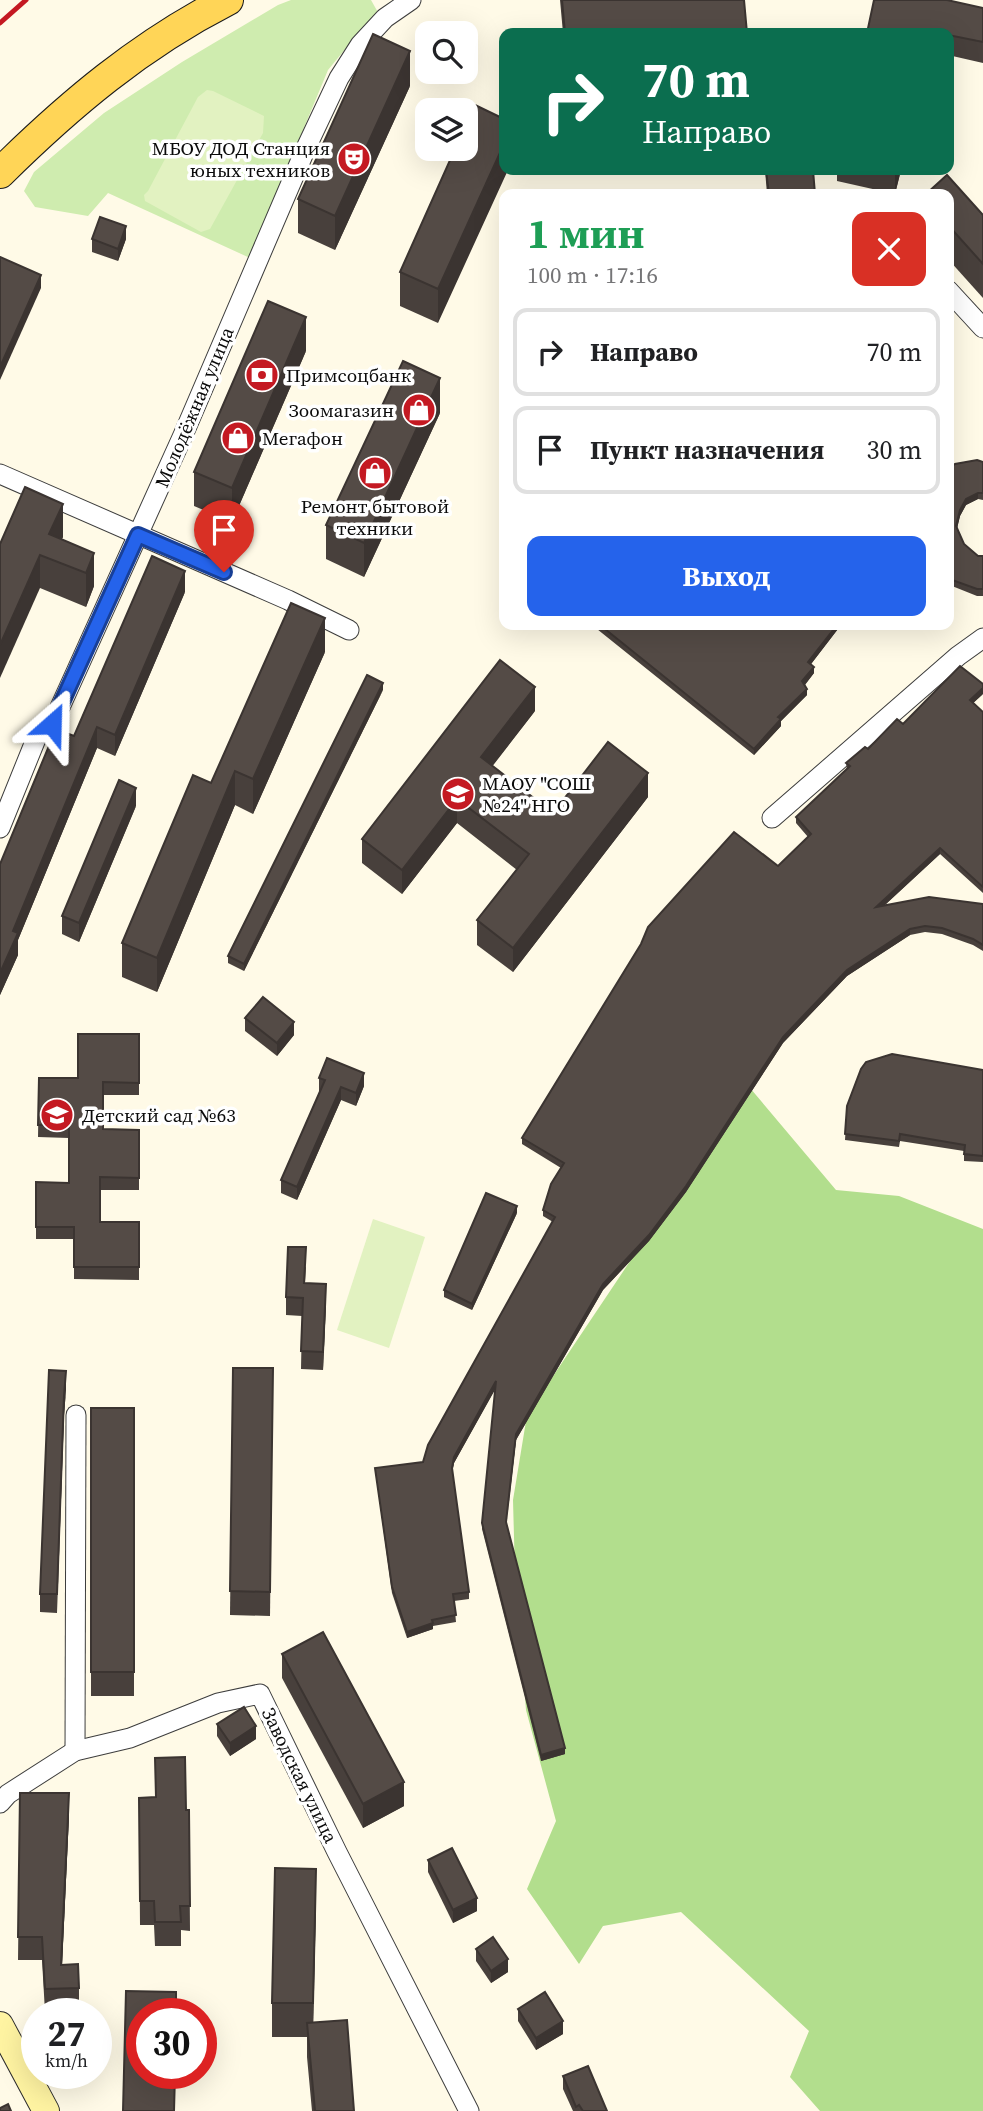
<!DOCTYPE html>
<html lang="ru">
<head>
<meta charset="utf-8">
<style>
  :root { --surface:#fff; --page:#f2f2f2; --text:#202124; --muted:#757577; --line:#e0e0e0; --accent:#2563eb }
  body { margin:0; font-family:"Source Serif 4",serif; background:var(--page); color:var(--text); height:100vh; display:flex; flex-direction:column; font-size:26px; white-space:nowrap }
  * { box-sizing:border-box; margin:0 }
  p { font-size:23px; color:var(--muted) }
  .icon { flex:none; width:38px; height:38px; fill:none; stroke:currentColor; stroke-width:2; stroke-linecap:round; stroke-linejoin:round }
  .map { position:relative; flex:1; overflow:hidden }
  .details { position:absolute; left:499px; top:189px; width:455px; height:441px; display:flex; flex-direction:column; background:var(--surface); border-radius:14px; box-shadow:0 7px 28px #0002 }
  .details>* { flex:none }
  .top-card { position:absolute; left:499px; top:28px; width:455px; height:147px; border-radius:14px; box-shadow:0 7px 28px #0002; background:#0b6e4f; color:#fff; overflow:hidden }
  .tools { position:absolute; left:415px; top:21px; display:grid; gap:14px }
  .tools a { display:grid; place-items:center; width:63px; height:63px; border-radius:14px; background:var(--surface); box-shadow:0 7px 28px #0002; font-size:35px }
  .speed { position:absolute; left:21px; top:1998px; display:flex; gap:14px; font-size:35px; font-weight:700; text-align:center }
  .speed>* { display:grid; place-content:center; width:91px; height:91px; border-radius:50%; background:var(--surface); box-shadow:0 7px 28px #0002; line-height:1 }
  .speed small { font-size:18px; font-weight:400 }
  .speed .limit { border:10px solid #d22; background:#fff; color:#111 }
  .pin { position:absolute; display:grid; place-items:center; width:60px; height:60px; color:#fff; margin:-72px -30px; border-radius:50% 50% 50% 0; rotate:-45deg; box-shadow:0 0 7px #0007 }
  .pin .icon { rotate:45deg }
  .me { position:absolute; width:77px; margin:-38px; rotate:25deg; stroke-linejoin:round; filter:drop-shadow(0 0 5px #0008) }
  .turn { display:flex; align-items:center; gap:24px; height:147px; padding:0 28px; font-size:32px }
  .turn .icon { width:91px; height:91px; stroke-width:2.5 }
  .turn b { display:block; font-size:49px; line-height:60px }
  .round { display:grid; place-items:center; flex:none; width:74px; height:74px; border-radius:14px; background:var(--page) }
  .overview { display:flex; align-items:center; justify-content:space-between; height:119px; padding:0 28px }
  h1 { font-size:42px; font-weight:700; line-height:52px; color:#1e9e55 }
  .button { display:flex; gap:14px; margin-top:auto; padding:14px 28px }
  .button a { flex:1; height:80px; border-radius:14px; background:var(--accent); color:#fff; font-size:28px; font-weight:700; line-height:80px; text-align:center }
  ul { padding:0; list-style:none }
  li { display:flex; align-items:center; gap:21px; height:88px; margin:0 14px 10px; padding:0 14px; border:4px solid var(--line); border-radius:14px }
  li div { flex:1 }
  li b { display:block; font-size:26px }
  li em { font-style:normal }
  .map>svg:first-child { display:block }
  .green { fill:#cfecaf }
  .forest { fill:#b2de8d }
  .pitch { fill:#e2f2c1 }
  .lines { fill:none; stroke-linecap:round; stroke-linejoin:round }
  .minor-casing { stroke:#3d3d3d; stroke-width:21 }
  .secondary-casing { stroke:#2c2c2c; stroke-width:28 }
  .primary-casing { stroke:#1b1b1b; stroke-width:32 }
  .minor { stroke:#fff; stroke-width:19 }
  .secondary { stroke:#fff4a2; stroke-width:26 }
  .primary { stroke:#ffd557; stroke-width:30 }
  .rail { stroke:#c41922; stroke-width:5 }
  .wall { fill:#48403c }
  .shaded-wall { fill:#3b3431 }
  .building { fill:#544b46; stroke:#3b3431; stroke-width:2 }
  .route-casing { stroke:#184099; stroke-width:18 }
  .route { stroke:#2563eb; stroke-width:12 }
  .labels { text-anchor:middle; stroke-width:7; stroke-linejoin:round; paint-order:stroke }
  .poi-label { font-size:19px; fill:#0a0a0a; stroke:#fff; text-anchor:start }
  .street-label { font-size:19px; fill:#0a0a0a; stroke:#fff }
</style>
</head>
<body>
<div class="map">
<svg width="983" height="2111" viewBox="0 0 983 2111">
  <rect width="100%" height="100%" fill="#fffae7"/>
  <polygon class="green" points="291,0 371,0 380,16 361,30 328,70 250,258 108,193 88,216 35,207 24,191 34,172 104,113 182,62 278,5"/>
  <polygon class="forest" points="745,1082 836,1190 899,1196 983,1229 983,2111 820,2111 790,2077 809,2031 681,1912 603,1926 579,1964 527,1889 556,1821 526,1710 515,1574 513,1500 527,1415 665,1209"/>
  <g class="pitch">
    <polygon points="207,90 213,91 264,116 263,133 210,229 201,232 145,201 144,195 148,191 198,97"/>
    <polygon points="373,1219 425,1237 389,1348 337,1330"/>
  </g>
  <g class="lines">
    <defs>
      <g id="minor">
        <polyline points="948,290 983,328"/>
        <polyline points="0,474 288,600 349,630"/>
        <polyline points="772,818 958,656 983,638"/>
        <polyline points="0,828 38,734 52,725 184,433 306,148 339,78 360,45 385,18 411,0"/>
        <polyline points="75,1751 76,1415"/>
        <polyline points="0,1803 8,1794 75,1751 130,1738 218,1703 260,1694 337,1852 469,2111"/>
      </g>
      <polyline id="secondary" points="0,2025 46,2111"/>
      <path id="primary" d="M 0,173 C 70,104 140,45 228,0"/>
    </defs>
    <use href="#minor" class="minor-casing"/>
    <use href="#secondary" class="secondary-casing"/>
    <use href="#primary" class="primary-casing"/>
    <use href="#minor" class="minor"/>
    <use href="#secondary" class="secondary"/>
    <use href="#primary" class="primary"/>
    <polyline class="rail" points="0,23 26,0"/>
  </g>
  <g class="wall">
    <polygon points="560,0 744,0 747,33 563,33"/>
    <polygon points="983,8 983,63 948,55 948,33 867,33"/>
    <polygon points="410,86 335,250 298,233 298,199"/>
    <polygon points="455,149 438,323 400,306 400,272"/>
    <polygon points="765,170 813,170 815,194 767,194"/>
    <polygon points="837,170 901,170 895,194 837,181"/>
    <polygon points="909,170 925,170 924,173"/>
    <polygon points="948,194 983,215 983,298 948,259"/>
    <polygon points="92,239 126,239 118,261 92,252"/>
    <polygon points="306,351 232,522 194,506 194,472"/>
    <polygon points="440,413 364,577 326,559 326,525"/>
    <polygon points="983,462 983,500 978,499 966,505 960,516 957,528 964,544 978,556 983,556 983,596 977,596 952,586 948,582 948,469"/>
    <polygon points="63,537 61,540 94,553 94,586 86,607 40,588 0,544"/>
    <polygon points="185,592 115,756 97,748 18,940 18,955 0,995 0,864 74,736"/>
    <polygon points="592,625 666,625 668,626 841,625 811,664 814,673 805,685 807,695 781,721 781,726 754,755"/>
    <polygon points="325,652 253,814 235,805 157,992 122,977 122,943 211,783"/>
    <polygon points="383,690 244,971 228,963 228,956"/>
    <polygon points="983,694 973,703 983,712 983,893 940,854 885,905 983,904 983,951 973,945 942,934 925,932 910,935 847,976 783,1043 686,1192 649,1241 603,1290 516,1440 506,1524 565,1754 541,1761 482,1529 495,1389 454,1463 452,1471 469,1592 469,1599 454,1601 456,1622 433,1626 433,1629 407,1638 392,1593 375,1468 423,1462 553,1222 543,1216 543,1210 561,1168 522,1144 522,1138 778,866 808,837 796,823 796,817 847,770 846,763 868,749 903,724"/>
    <polygon points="535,711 492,766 553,813 648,797 513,972 477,945 477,920 517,870 457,823 402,894 362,863 362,839"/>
    <polygon points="136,806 79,942 62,934 62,916"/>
    <polygon points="245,1018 294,1035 277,1056 245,1031"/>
    <polygon points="139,1034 139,1095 103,1095 103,1129 139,1130 139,1190 100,1190 100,1222 139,1222 139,1280 74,1279 74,1239 36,1239 36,1182 69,1183 69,1138 38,1137 39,1078 78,1078"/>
    <polygon points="983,1070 983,1162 964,1161 964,1151 900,1141 899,1147 845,1140 847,1106"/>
    <polygon points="319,1078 364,1086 356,1106 341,1100 297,1200 281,1193 281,1180 320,1091 319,1091"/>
    <polygon points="517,1213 472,1310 444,1297 444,1290"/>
    <polygon points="306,1266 305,1283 326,1303 323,1370 301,1369 302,1316 286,1315 286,1297"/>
    <polygon points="233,1368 273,1368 270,1616 230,1615"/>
    <polygon points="66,1390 64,1415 57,1613 40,1612 40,1594"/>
    <rect x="91" y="1408" width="43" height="288"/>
    <polygon points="282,1654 404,1806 363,1828 282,1678"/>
    <polygon points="217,1724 256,1739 230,1756 217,1736"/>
    <polygon points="20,1793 69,1816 62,1965 79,1988 79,2011 45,2012 42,1960 18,1960"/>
    <polygon points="139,1798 189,1810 190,1931 181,1930 181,1946 155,1946 154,1925 140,1925"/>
    <polygon points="428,1860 477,1911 453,1923 428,1872"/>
    <polygon points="316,1903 313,2022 354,2111 312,2111 307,2057 307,2037 272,2037 272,2003"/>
    <polygon points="476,1949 508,1972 491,1983 476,1961"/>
    <polygon points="518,2009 563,2034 536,2050 518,2021"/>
    <polygon points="563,2076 607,2111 573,2111 563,2089"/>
  </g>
  <g class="shaded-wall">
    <polygon points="410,51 410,86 335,250 335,216"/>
    <polygon points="504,144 504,170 508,170 438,323 438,289"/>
    <polygon points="896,170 901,170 895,194 895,174"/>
    <polygon points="126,226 126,239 118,261 118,249"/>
    <polygon points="41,275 41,288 0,380 0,367"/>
    <polygon points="306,317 306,351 232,522 232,488"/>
    <polygon points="440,378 440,413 364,577 364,543"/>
    <polygon points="978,493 978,499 966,505 960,516 956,533 956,526 960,510 966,499"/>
    <polygon points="63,504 63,537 52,560 49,534"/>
    <polygon points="94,553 94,586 86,607 86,573"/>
    <polygon points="40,555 40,588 0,678 0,645"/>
    <polygon points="185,571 185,592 115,756 115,735"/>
    <polygon points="325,618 325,652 253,814 253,779"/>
    <polygon points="837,625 841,625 808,668 808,662"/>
    <polygon points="814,667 814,673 802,688 802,681"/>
    <polygon points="383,683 383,690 244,971 244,964"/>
    <polygon points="535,687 535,711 481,781 481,757"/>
    <polygon points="983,688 983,694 970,706 970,700"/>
    <polygon points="807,689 807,695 781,721 781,726 754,755 754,749 778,717"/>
    <polygon points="97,727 97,748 18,940 18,955 0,995 0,973 13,931"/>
    <polygon points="235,771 235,805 157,992 157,958"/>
    <polygon points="648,773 648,797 513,972 513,948"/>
    <polygon points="136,788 136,806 79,942 79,923"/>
    <polygon points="457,799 457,823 402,894 402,870"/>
    <polygon points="940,848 940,854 876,913 876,907"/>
    <polygon points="910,929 910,935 847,976 783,1043 686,1192 649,1241 603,1290 516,1440 506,1528 516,1434 603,1284 783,1037 847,970"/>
    <polygon points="294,1022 294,1035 277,1056 277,1043"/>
    <polygon points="364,1073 364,1086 356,1106 356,1093"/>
    <polygon points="341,1087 341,1100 297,1200 297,1187"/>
    <polygon points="517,1206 517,1213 472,1310 472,1304"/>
    <polygon points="326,1284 326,1303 323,1370 323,1352"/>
    <polygon points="66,1371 66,1390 64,1415 57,1613 64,1396"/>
    <polygon points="496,1381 496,1388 454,1463 452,1474 454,1457"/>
    <polygon points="433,1623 433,1629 407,1638 407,1632"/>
    <polygon points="256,1726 256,1739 230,1756 230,1743"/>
    <polygon points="565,1748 565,1754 541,1761 541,1755"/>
    <polygon points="404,1782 404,1806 363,1828 363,1804"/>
    <polygon points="69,1793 69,1816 61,1988 61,1965"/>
    <polygon points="316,1869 316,1903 313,2037 313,2003"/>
    <polygon points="477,1898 477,1911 453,1923 453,1910"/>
    <polygon points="508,1959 508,1972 491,1983 491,1971"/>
    <polygon points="563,2021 563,2034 536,2050 536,2038"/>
  </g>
  <g class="building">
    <polygon points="562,0 744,0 747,33 565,33"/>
    <polygon points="874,0 947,0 983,8 983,42 948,35 948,33 932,31 931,33 867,33"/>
    <polygon points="373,34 410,51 335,216 298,199"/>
    <polygon points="475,105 504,119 504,144 438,289 400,272 455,149 466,149 466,126"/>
    <polygon points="766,170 813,170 815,194 769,194"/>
    <polygon points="876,170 896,170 895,174"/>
    <polygon points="947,175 983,215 983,264 948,225 948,194 926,194"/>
    <polygon points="100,217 126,226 118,249 92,239"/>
    <polygon points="0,257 41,275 0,367"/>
    <polygon points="268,301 306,317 232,488 194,472"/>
    <polygon points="403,361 440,378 364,543 326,525"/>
    <polygon points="977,460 983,462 983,493 978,493 966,499 960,510 956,526 964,544 978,556 983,556 983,589 977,589 952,580 948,576 948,469 955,464"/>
    <polygon points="25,487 63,504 49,534 94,553 86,573 40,555 0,645 0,544"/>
    <polygon points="152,556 185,571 115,735 97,727 13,931 18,933 0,973 0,864 56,729 74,736"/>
    <polygon points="291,603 325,618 253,779 235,771 157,958 122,943 193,775 211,783"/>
    <polygon points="600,625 666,625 668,626 669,625 837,625 808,662 814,667 802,681 807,689 778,717 781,719 754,749"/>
    <polygon points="500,660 535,687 481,757 553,813 608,742 648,773 513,948 477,920 529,854 457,799 402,870 362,839"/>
    <polygon points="960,666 983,684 983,688 970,700 983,712 983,887 940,848 876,907 929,897 983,904 983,945 973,939 942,928 925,926 910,929 847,970 783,1037 686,1186 649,1235 603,1284 516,1434 506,1522 565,1748 541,1755 482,1523 496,1381 454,1457 452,1468 469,1592 453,1594 456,1615 432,1620 433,1623 407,1632 392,1587 375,1468 423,1462 428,1445 555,1217 543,1210 551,1184 564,1163 522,1138 641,944 648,927 734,832 778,866 811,834 796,817 850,766 846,763 865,747 868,749 897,719 903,724"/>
    <polygon points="367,675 383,683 244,964 228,956"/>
    <polygon points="119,780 136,788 79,923 62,916"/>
    <polygon points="263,997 294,1022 277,1043 245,1018"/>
    <polygon points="78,1034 139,1034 139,1083 103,1082 103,1129 139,1130 139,1178 100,1177 100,1222 139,1222 139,1267 74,1267 74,1227 36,1227 36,1182 69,1183 69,1125 38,1125 39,1078 78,1078"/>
    <polygon points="892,1054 983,1070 983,1156 964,1154 965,1145 900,1134 899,1141 845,1134 847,1106 861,1069 866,1062"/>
    <polygon points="327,1058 364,1073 356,1093 341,1087 297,1187 281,1180 325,1080 319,1078"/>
    <polygon points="486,1193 517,1206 472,1304 444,1290"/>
    <polygon points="288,1247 306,1247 304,1283 326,1284 323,1352 301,1351 303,1298 286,1297"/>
    <polygon points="233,1368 273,1368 270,1592 230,1591"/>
    <polygon points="49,1370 66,1371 64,1396 57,1594 40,1594"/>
    <rect x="91" y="1408" width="43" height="264"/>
    <polygon points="323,1632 404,1782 363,1804 282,1654"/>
    <polygon points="244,1707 256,1726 230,1743 217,1724"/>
    <polygon points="185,1757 186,1810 189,1810 190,1906 180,1906 181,1922 155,1922 154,1901 140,1901 139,1798 156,1797 155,1758"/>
    <polygon points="20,1793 69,1793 61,1965 78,1964 79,1988 45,1989 42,1937 18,1937"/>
    <polygon points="452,1848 477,1898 453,1910 428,1860"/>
    <polygon points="275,1868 316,1869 313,2003 272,2003"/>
    <polygon points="493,1937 508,1959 491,1971 476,1949"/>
    <polygon points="126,1991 176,1992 176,2014 142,2014 142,2074 175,2074 174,2111 123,2111"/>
    <polygon points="545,1992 563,2021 536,2038 518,2009"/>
    <polygon points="347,2020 354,2111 315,2111 307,2023"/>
    <polygon points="588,2066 607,2111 583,2111 579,2105 576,2107 563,2076"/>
    <polygon points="8,2104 11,2111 0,2111 0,2108"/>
  </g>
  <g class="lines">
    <defs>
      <polyline id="route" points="52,724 138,535 224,572"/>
    </defs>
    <use href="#route" class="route-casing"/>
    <use href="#route" class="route"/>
  </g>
  <defs>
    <symbol id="theatre-disc" viewBox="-11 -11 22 22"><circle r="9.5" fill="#c41922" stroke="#fff"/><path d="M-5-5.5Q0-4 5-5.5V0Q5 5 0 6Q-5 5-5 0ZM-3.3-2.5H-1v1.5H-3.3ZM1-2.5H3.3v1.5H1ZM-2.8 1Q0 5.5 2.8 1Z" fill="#fff"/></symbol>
    <symbol id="bank-disc" viewBox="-11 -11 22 22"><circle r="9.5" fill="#c41922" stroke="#fff"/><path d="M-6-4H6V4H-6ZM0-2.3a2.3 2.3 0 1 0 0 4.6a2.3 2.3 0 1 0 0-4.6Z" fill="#fff"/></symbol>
    <symbol id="shop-disc" viewBox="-11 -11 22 22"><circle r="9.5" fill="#c41922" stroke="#fff"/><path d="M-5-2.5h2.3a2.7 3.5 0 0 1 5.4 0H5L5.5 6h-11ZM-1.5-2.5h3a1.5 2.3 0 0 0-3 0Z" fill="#fff"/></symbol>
    <symbol id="school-disc" viewBox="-11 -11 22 22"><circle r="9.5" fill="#c41922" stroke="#fff"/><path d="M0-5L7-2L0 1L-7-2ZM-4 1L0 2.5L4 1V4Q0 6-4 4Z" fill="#fff"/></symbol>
  </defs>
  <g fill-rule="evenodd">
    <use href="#theatre-disc" x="335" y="140" width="38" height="38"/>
    <use href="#bank-disc" x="243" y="356" width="38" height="38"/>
    <use href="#shop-disc" x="400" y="391" width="38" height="38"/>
    <use href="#shop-disc" x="219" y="419" width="38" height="38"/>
    <use href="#shop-disc" x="356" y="454" width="38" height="38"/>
    <use href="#school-disc" x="439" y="775" width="38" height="38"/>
    <use href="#school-disc" x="38" y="1096" width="38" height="38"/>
  </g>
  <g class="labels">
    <g class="poi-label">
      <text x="330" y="155" text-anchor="end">МБОУ ДОД Станция<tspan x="330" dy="22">юных техников</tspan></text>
      <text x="286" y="382">Примсоцбанк</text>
      <text x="394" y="417" text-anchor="end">Зоомагазин</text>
      <text x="262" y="445">Мегафон</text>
      <text x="375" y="513" text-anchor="middle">Ремонт бытовой<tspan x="375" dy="22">техники</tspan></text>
      <text x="482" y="790">МАОУ "СОШ<tspan x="482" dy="22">№24" НГО</tspan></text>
      <text x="82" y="1122">Детский сад №63</text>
    </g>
    <g class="street-label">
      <text transform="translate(194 407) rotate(-67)" y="7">Молодёжная улица</text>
      <text transform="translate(300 1775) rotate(64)" y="7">Заводская улица</text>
    </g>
  </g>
</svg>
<div class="tools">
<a><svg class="icon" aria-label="search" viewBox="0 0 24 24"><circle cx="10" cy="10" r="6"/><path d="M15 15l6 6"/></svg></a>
<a><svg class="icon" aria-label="layers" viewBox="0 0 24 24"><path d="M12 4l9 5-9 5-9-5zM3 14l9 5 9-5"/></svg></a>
</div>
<div class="speed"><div>27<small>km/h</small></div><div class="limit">30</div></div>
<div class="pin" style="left:224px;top:572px;background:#d93025"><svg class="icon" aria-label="arrive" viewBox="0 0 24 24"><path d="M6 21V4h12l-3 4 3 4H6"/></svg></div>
<svg class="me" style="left:52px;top:724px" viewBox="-20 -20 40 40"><path d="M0-17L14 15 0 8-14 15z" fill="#2563eb" stroke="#fff" stroke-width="4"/></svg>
<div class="top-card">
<div class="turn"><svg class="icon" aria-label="right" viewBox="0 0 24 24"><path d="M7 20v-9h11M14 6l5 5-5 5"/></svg><div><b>70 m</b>Направо</div></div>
</div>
<section class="details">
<div class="overview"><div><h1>1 мин</h1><p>100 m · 17:16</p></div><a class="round" style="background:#d93025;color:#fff"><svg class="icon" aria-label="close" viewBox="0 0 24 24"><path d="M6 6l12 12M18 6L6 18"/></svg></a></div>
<ul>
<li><svg class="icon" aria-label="right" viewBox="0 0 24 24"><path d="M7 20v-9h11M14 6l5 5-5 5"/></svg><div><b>Направо</b></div><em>70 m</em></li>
<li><svg class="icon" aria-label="arrive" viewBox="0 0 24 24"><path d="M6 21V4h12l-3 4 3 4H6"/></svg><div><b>Пункт назначения</b></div><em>30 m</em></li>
</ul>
<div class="button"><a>Выход</a></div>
</section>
</div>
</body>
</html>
